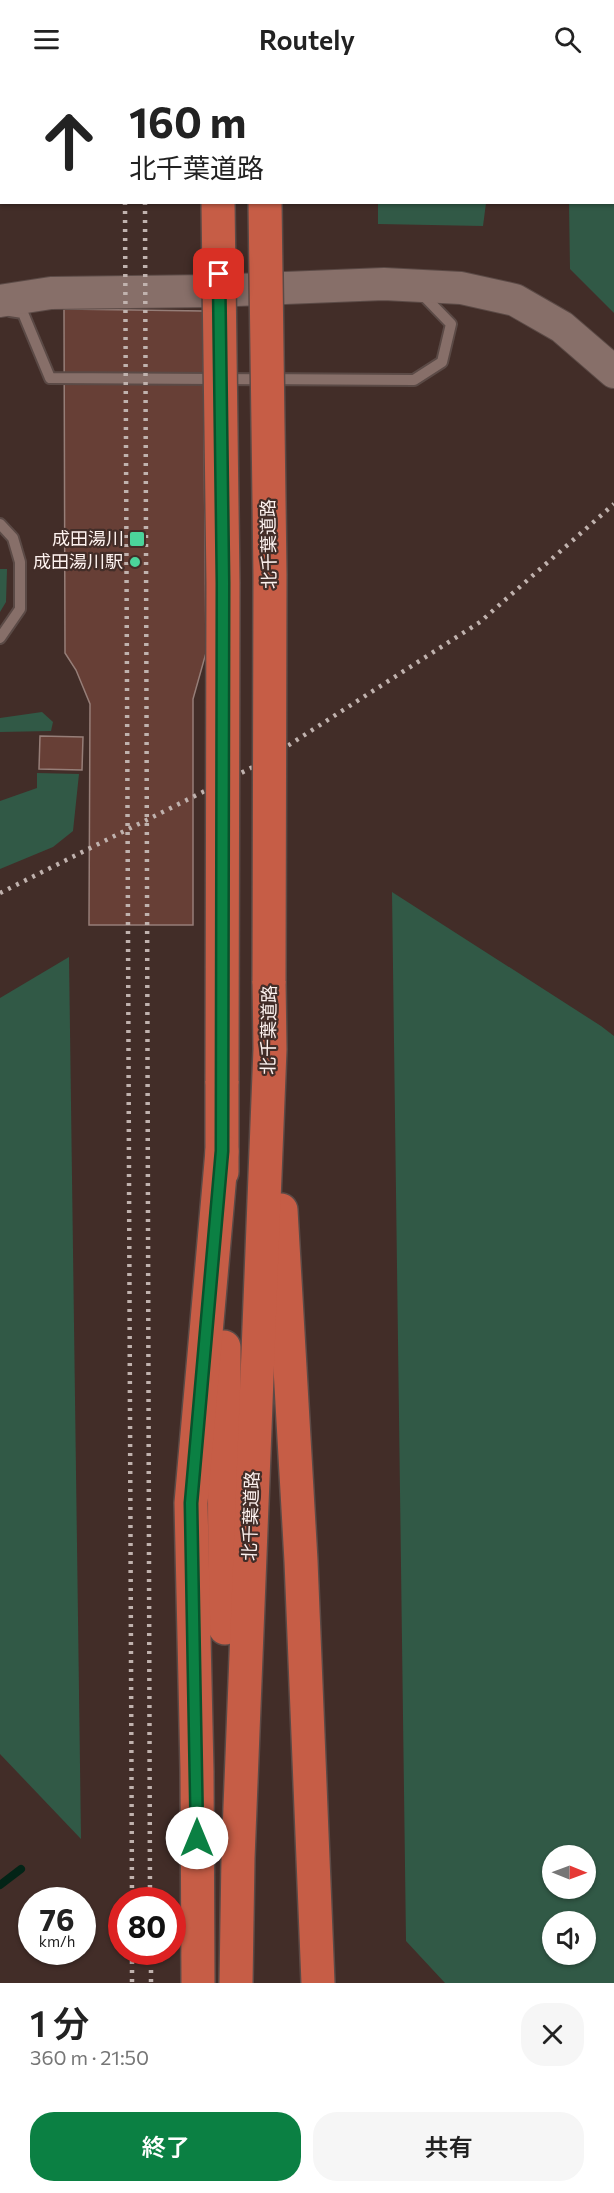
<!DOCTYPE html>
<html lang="ja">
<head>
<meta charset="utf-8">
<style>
  :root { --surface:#fff; --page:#f6f6f6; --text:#222; --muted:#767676; --accent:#0b8043 }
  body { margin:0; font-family:Commissioner,"Noto Sans JP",sans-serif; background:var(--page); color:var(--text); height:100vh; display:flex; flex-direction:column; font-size:22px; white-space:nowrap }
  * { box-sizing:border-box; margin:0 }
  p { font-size:20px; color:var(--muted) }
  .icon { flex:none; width:33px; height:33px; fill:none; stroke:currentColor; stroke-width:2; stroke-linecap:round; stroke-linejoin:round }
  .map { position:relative; height:1905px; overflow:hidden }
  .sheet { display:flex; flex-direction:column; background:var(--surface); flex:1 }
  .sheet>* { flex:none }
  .top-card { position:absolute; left:0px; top:0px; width:615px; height:126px; box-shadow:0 2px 4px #0004; background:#fff; color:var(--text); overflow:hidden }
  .needle { width:39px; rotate:91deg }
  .controls { position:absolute; left:542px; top:1767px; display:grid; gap:12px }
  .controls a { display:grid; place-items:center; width:54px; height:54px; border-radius:50%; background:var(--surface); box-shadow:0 2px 4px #0004; font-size:30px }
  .speed { position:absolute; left:18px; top:1809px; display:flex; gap:12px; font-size:30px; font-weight:700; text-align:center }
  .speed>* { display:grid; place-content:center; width:78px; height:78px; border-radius:50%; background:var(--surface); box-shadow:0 2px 4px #0004; line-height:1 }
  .speed small { font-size:15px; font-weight:400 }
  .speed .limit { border:9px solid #d22; background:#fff; color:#111 }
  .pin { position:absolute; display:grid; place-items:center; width:51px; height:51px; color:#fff; margin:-26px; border-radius:12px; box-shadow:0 3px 9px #0006 }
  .me { position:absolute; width:66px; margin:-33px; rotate:0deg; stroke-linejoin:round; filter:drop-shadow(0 0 4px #0008) }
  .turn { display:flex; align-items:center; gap:21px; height:126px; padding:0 30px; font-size:27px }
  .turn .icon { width:78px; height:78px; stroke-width:2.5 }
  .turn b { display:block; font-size:42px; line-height:51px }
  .round { display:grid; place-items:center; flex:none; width:63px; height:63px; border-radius:24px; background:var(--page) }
  .head { display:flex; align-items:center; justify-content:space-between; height:102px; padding:0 30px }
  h1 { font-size:36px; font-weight:600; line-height:45px }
  .action { display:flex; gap:12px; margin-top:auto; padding:12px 30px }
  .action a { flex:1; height:69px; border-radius:24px; background:var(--accent); color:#fff; font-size:24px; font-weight:600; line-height:69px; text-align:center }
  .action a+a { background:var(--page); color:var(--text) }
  header { display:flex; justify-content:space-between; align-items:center; height:78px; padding:0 30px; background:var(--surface); font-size:27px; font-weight:600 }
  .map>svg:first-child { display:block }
  .green { fill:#315946; fill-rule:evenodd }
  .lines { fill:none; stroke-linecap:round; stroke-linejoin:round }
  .stream { stroke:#032417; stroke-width:8 }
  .building { fill:#673f36; stroke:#967e78; stroke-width:1.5 }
  .lane-casing { stroke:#5b4a46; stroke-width:14 }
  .secondary-casing { stroke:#5b4a46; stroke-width:34 }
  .highway-casing { stroke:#5b4a46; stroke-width:36 }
  .lane { stroke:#876f69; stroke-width:10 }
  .secondary { stroke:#876f69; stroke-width:32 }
  .highway { stroke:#c65d46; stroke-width:33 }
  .rail { stroke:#c0b2ae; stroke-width:4.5; stroke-dasharray:3 6; stroke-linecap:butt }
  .highway-bridge-casing { stroke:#5b4a46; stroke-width:36; stroke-linecap:butt }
  .highway-bridge { stroke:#c65d46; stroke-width:33 }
  .route-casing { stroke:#07532c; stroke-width:15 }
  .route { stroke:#0b8043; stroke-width:10 }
  .poi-dot { fill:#4bd49b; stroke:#422d28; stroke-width:2 }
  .labels { text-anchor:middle; stroke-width:4.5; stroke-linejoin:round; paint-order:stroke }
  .poi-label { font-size:18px; fill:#fdf2ef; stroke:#422d28; text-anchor:end }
  .street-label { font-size:18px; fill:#fdf2ef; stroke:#422d28 }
</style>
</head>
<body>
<header><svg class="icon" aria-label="menu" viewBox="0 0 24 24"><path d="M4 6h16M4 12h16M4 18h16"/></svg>Routely<svg class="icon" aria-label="search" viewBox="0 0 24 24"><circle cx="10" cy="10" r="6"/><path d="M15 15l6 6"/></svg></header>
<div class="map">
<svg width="614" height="1905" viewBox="0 0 614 1905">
  <rect width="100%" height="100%" fill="#422d28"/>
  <g class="green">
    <polygon points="567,0 614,0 614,235 570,191 569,125 614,124 614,2"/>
    <polygon points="378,125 486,125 483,148 378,146"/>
    <polygon points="0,491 7,491 6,524 0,534"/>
    <polygon points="42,634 53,644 51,653 0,654 0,640"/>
    <polygon points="37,695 79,696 73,753 53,769 0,791 0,723 37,710"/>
    <path d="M 392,814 L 601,948 L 614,958 L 614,1905 L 445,1905 L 406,1863 ZM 552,1778 L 585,1778 L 585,1810 L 552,1810 ZM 552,1844 L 585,1844 L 585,1876 L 552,1876 Z"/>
    <polygon points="69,879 81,1761 0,1676 0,920"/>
  </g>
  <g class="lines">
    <polyline class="stream" points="0,1807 21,1791"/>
  </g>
  <g class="building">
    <polygon points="64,231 203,233 206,575 193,621 193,847 89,847 90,626 76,592 65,575"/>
    <polygon points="40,658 83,659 82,692 39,691"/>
  </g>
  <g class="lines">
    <defs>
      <g id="lane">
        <polyline points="10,233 23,235 50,300 414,302 442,284 451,246 421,215"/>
        <polyline points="0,446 13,460 20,484 20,531 0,560"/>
      </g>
      <polyline id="secondary" points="0,223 51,215 210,213 384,206 461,210 515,222 562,249 614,294"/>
      <g id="highway">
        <polyline points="217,0 217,2"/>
        <polyline points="263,0 263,2"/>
        <polyline points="222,1003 222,1094"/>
        <polyline points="281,1132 301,1483 318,1905"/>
        <polyline points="224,1269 225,1550"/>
        <polyline points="198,1905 197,1693 191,1425 222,1073"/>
        <polyline points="236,1905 238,1780 270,971 269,903"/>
      </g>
    </defs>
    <use href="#lane" class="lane-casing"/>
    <use href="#secondary" class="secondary-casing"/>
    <use href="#highway" class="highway-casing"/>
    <use href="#lane" class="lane"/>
    <use href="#secondary" class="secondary"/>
    <use href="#highway" class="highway"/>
    <g class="rail">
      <polyline points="125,0 125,2"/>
      <polyline points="145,0 145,2"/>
      <polyline points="125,124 132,1822"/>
      <polyline points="145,124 150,1822"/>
      <polyline points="0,815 261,685 480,544 614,426"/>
      <polyline points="132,1874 132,1905"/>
      <polyline points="151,1874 151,1905"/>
    </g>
    <defs>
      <g id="highway-bridge">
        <polyline points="218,124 223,505 222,1003"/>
        <polyline points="265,124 270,497 269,903"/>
      </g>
    </defs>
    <use href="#highway-bridge" class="highway-bridge-casing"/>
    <use href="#highway-bridge" class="highway-bridge"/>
  </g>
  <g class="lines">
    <defs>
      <polyline id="route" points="197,1760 191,1425 222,1073 223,505 219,196"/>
    </defs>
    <use href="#route" class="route-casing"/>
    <use href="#route" class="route"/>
  </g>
  <g class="poi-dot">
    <rect x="129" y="453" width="16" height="16" rx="3"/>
    <circle cx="135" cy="484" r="6"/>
  </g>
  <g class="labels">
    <g class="poi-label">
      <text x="124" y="467">成田湯川</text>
      <text x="123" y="490">成田湯川駅</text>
    </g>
    <g class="street-label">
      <text transform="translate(269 466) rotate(-91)" y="6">北千葉道路</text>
      <text transform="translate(269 952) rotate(-89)" y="6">北千葉道路</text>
      <text transform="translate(251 1438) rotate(-88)" y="6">北千葉道路</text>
    </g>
  </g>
</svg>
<div class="controls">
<a><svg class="needle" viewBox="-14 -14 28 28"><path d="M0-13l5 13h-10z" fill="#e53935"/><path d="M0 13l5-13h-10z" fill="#767676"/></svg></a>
<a><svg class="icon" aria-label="sound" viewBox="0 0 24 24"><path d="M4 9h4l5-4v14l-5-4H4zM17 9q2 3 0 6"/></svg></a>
</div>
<div class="speed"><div>76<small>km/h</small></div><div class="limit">80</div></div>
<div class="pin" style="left:219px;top:196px;background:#d93025"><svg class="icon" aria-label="arrive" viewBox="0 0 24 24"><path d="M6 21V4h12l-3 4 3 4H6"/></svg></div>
<svg class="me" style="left:197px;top:1760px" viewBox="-20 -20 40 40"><circle r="19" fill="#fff"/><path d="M0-13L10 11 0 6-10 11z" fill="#0b8043"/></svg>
<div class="top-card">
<div class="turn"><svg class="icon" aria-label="ahead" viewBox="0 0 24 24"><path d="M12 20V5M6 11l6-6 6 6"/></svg><div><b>160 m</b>北千葉道路</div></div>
</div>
</div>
<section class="sheet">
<div class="head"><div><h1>1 分</h1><p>360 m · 21:50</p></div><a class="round"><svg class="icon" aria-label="close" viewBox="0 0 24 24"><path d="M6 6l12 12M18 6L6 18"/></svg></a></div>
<div class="action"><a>終了</a><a>共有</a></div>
</section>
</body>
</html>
